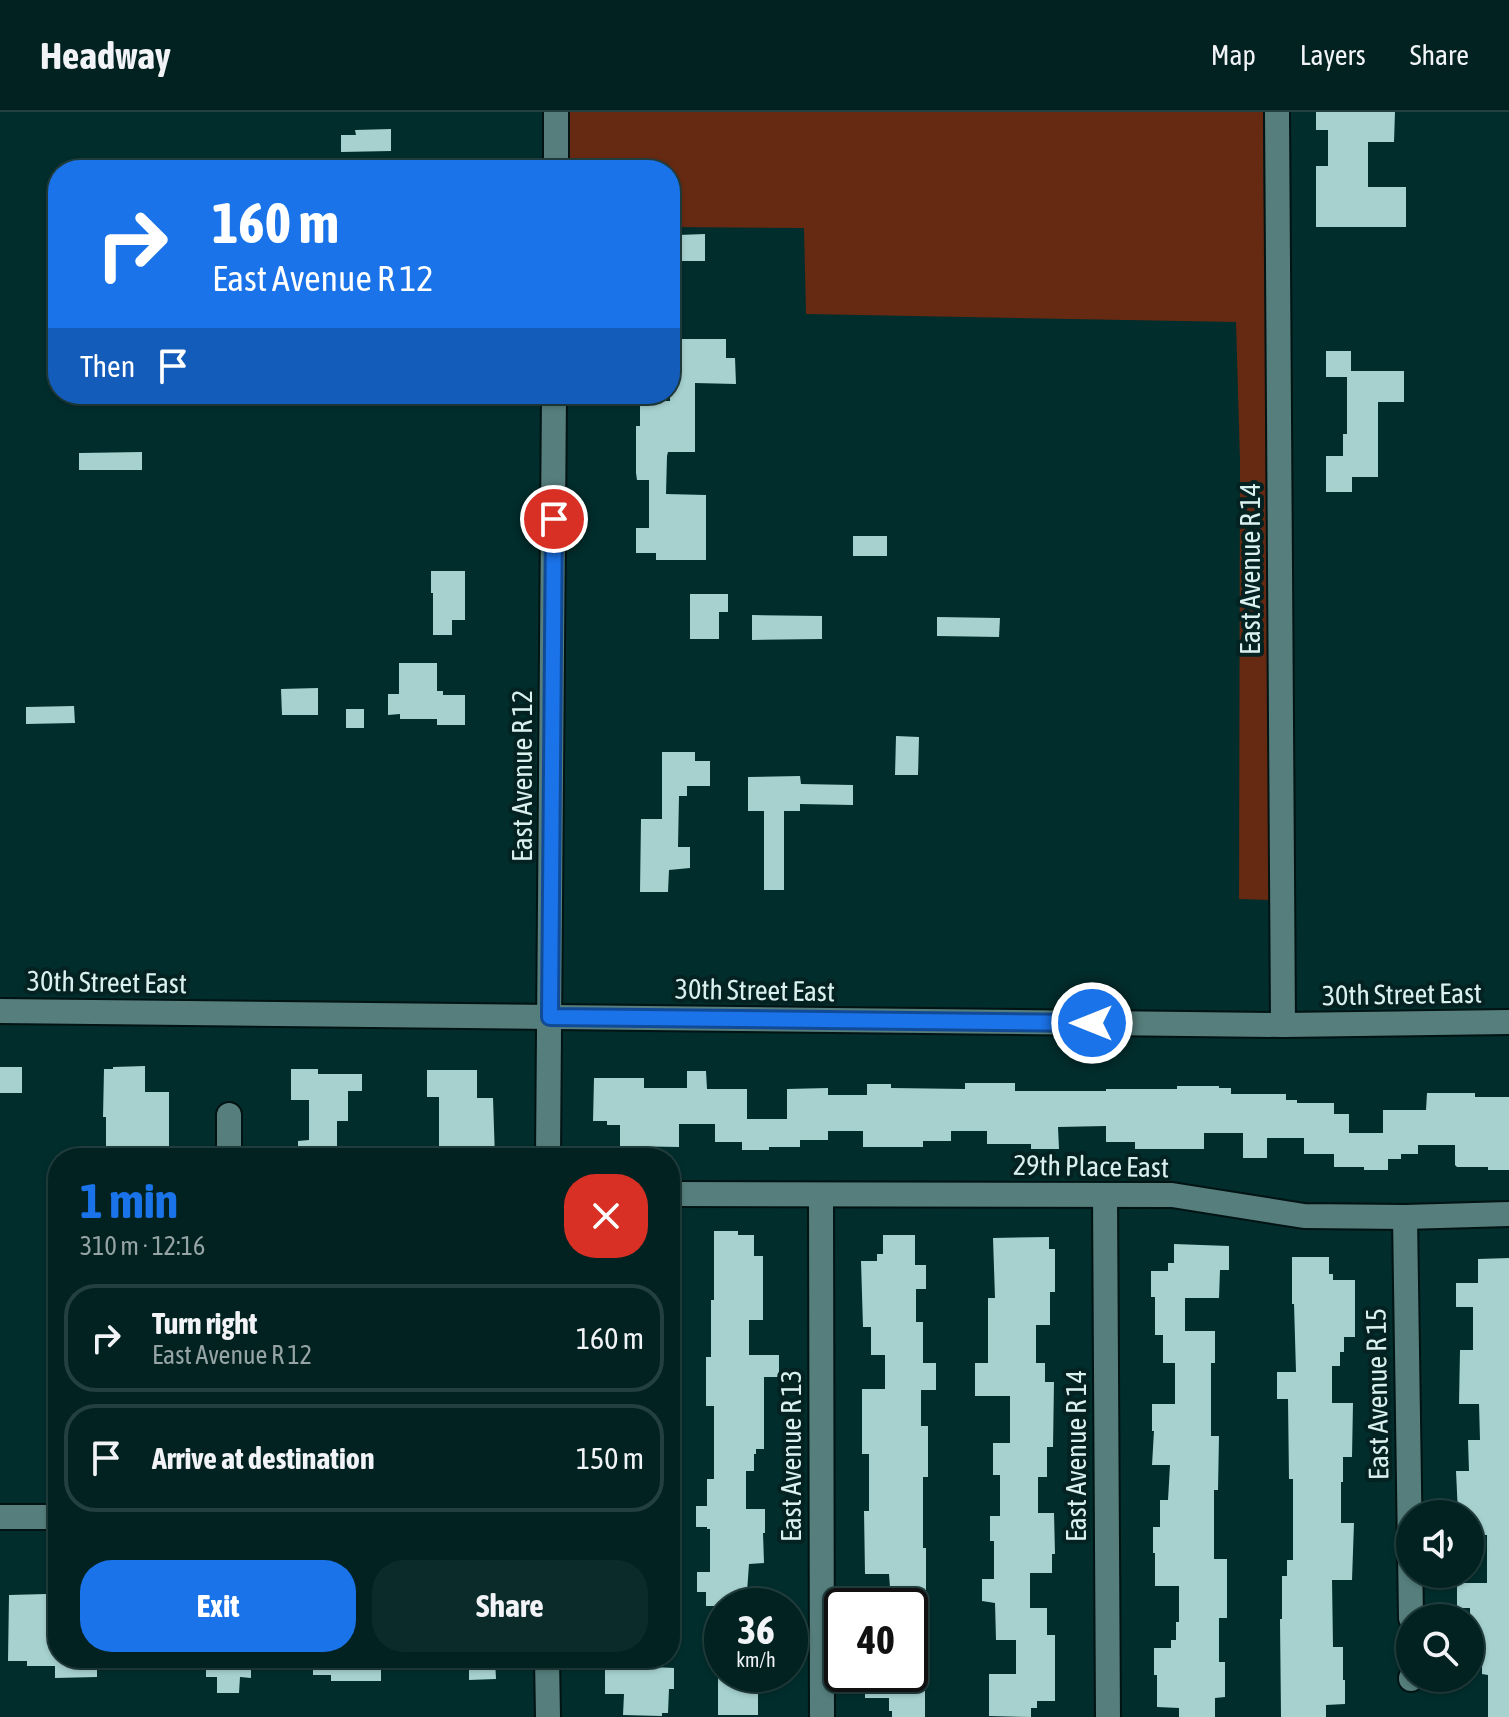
<!DOCTYPE html>
<html lang="en">
<head>
<meta charset="utf-8">
<style>
  :root { --surface:#012221; --page:#0b2a2a; --text:#f1f3f6; --muted:#96a4a5; --line:#233f3f; --accent:#1a73e8 }
  body { margin:0; font-family:"Asap Condensed",sans-serif; background:var(--page); color:var(--text); height:100vh; display:flex; flex-direction:column; font-size:30px; white-space:nowrap }
  * { box-sizing:border-box; margin:0 }
  p { font-size:26px; color:var(--muted) }
  .icon { flex:none; width:44px; height:44px; fill:none; stroke:currentColor; stroke-width:2; stroke-linecap:round; stroke-linejoin:round }
  .map { position:relative; flex:1; overflow:hidden }
  .panel { position:absolute; left:48px; top:1036px; width:632px; height:520px; display:flex; flex-direction:column; background:var(--surface); border-radius:32px; box-shadow:0 2px 6px #0004,0 0 0 2px var(--line) }
  .panel>* { flex:none }
  .guide { position:absolute; left:48px; top:48px; width:632px; height:244px; border-radius:32px; box-shadow:0 2px 6px #0004,0 0 0 2px var(--line); background:#1a73e8; color:#fff; overflow:hidden }
  .fabs { position:absolute; left:1396px; top:1388px; display:grid; gap:16px }
  .fabs a { display:grid; place-items:center; width:88px; height:88px; border-radius:50%; background:var(--surface); box-shadow:0 2px 6px #0004,0 0 0 2px var(--line); font-size:40px }
  .speed { position:absolute; left:704px; top:1476px; display:flex; gap:16px; font-size:40px; font-weight:700; text-align:center }
  .speed>* { display:grid; place-content:center; width:104px; height:104px; border-radius:50%; background:var(--surface); box-shadow:0 2px 6px #0004,0 0 0 2px var(--line); line-height:1 }
  .speed small { font-size:20px; font-weight:400 }
  .speed .limit { border:4px solid #111; border-radius:12px; background:#fff; color:#111 }
  .pin { position:absolute; display:grid; place-items:center; width:68px; height:68px; color:#fff; margin:-34px; border:4px solid #fff; border-radius:50%; box-shadow:0 2px 8px #0007 }
  .me { position:absolute; width:88px; margin:-44px; rotate:270deg; stroke-linejoin:round; filter:drop-shadow(0 0 6px #0008) }
  .turn { display:flex; align-items:center; gap:28px; height:168px; padding:0 32px; font-size:36px }
  .turn .icon { width:104px; height:104px; stroke-width:2.5 }
  .turn b { display:block; font-size:56px; line-height:68px }
  .then { display:flex; align-items:center; height:76px; padding:0 32px; background:#0003; gap:16px; font-size:30px }
  .round { display:grid; place-items:center; flex:none; width:84px; height:84px; border-radius:32px; background:var(--page) }
  .overview { display:flex; align-items:center; justify-content:space-between; height:136px; padding:0 32px }
  h1 { font-size:48px; font-weight:700; line-height:60px; color:var(--accent) }
  .button { display:flex; gap:16px; margin-top:auto; padding:16px 32px }
  .button a { flex:1; height:92px; border-radius:32px; background:var(--accent); color:#fff; font-size:32px; font-weight:700; line-height:92px; text-align:center }
  .button a+a { background:var(--page); color:var(--text) }
  ul { padding:0; list-style:none }
  li { display:flex; align-items:center; gap:24px; height:108px; margin:0 16px 12px; padding:0 16px; border:4px solid var(--line); border-radius:32px }
  li div { flex:1 }
  li b { display:block; font-size:30px }
  li em { font-style:normal }
  header { display:flex; align-items:center; gap:48px; box-sizing:border-box; height:112px; padding:0 40px; background:var(--surface); border-bottom:2px solid var(--line) }
  header strong { font-size:38px }
  nav { display:flex; gap:44px; margin-inline-start:auto; font-size:28px }
  .map>svg:first-child { display:block }
  .green { fill:#662912 }
  .building { fill:#a6d1cf }
  .lines { fill:none; stroke-linecap:round; stroke-linejoin:round }
  .minor-casing { stroke:#011313; stroke-width:28 }
  .minor { stroke:#557e7c; stroke-width:24 }
  .route-casing { stroke:#114b97; stroke-width:20 }
  .route { stroke:#1a73e8; stroke-width:14 }
  .labels { text-anchor:middle; stroke-width:8; stroke-linejoin:round; paint-order:stroke }
  .street-label { font-size:28px; fill:#daf0ef; stroke:#032221 }
</style>
</head>
<body>
<header>
<strong>Headway</strong>
<nav><a>Map</a><a>Layers</a><a>Share</a></nav>
</header>
<div class="map">
<svg width="1509" height="1605" viewBox="0 0 1509 1605">
  <rect width="100%" height="100%" fill="#012d2c"/>
  <polygon class="green" points="566,0 1263,0 1271,788 1239,787 1240,349 1236,210 806,202 804,116 670,115 670,58 566,58"/>
  <g class="building">
    <polygon points="1316,0 1395,0 1394,30 1368,30 1368,75 1406,75 1406,115 1316,115 1316,54 1328,54 1328,18 1316,18"/>
    <polygon points="391,17 391,39 341,40 341,23 356,23 355,18"/>
    <polygon points="705,122 705,149 678,149 678,123"/>
    <polygon points="670,227 726,227 726,246 735,246 736,272 695,271 695,340 668,340 667,344 666,382 706,383 706,448 656,448 656,441 636,441 636,416 649,416 649,368 637,368 636,361 636,314 640,314 640,289 670,289"/>
    <polygon points="1326,239 1351,239 1351,259 1404,259 1404,290 1378,290 1378,365 1352,365 1352,380 1326,380 1326,344 1343,344 1343,322 1347,322 1347,265 1326,265"/>
    <polygon points="142,340 142,358 79,358 79,341"/>
    <rect x="853" y="424" width="34" height="20"/>
    <polygon points="431,459 465,459 465,508 452,508 452,523 433,523 433,481 431,481"/>
    <polygon points="690,482 728,482 728,500 719,500 719,527 690,527"/>
    <polygon points="752,503 822,504 822,527 752,528"/>
    <polygon points="937,505 1000,506 999,525 937,524"/>
    <polygon points="399,551 437,551 437,579 443,579 443,583 465,583 465,613 437,613 437,607 400,607 400,602 388,603 388,582 399,582"/>
    <polygon points="318,576 318,603 282,603 281,577"/>
    <polygon points="74,594 75,611 26,612 26,595"/>
    <rect x="346" y="597" width="18" height="19"/>
    <polygon points="896,624 919,625 918,663 895,663"/>
    <polygon points="662,640 695,640 695,649 710,649 710,674 687,674 687,684 679,684 678,735 690,735 690,756 669,758 668,780 640,780 641,707 662,707"/>
    <polygon points="800,664 801,672 853,673 853,693 800,692 800,699 784,699 784,778 764,778 764,699 748,699 748,665"/>
    <polygon points="145,954 145,980 169,980 169,1046 106,1046 106,1005 103,1005 104,957 113,957 113,955"/>
    <rect x="0" y="955" width="22" height="26"/>
    <polygon points="291,957 318,957 318,962 362,962 362,979 348,979 348,1009 337,1009 337,1046 298,1046 298,1029 309,1028 309,988 291,988"/>
    <polygon points="427,958 477,958 477,986 493,986 495,1046 439,1046 439,985 427,985"/>
    <polygon points="687,959 706,959 707,977 747,977 747,1007 787,1007 787,977 828,976 828,983 867,983 867,972 891,972 891,976 965,977 965,971 1015,971 1015,979 1106,979 1106,977 1177,977 1177,974 1219,974 1219,976 1231,976 1231,982 1286,982 1286,988 1297,988 1297,991 1334,991 1334,1002 1349,1002 1349,1021 1383,1021 1383,998 1426,998 1427,981 1475,981 1475,985 1509,985 1509,1058 1488,1058 1488,1055 1457,1055 1455,1053 1455,1033 1418,1033 1418,1042 1401,1042 1401,1047 1388,1047 1388,1058 1364,1058 1364,1055 1334,1055 1334,1042 1304,1042 1304,1026 1267,1026 1267,1046 1243,1046 1243,1021 1204,1021 1204,1037 1135,1037 1135,1030 1106,1030 1106,1014 1058,1015 1059,1037 1031,1037 1031,1032 987,1032 987,1019 951,1019 951,1029 923,1029 923,1035 863,1035 863,1019 828,1019 828,1028 800,1028 800,1035 769,1035 769,1038 742,1038 742,1030 715,1030 715,1012 679,1012 679,1035 620,1034 620,1013 607,1013 607,1009 593,1009 594,966 644,966 644,976 687,976"/>
    <polygon points="714,1119 738,1119 738,1123 754,1123 754,1144 763,1144 763,1208 749,1208 749,1243 779,1243 779,1265 764,1265 764,1337 756,1337 756,1342 754,1342 754,1359 746,1359 746,1397 765,1397 765,1421 763,1421 764,1451 749,1452 746,1494 706,1494 706,1480 697,1480 697,1460 710,1460 710,1417 707,1417 707,1415 696,1415 696,1394 707,1394 707,1367 714,1367 714,1294 706,1294 706,1245 711,1245 711,1188 714,1188"/>
    <polygon points="883,1123 915,1123 915,1153 926,1153 926,1177 916,1177 916,1210 923,1210 923,1251 936,1251 936,1278 921,1278 921,1314 928,1314 928,1365 923,1365 923,1436 926,1436 926,1489 891,1489 889,1462 865,1462 864,1399 869,1399 869,1342 862,1342 862,1277 885,1277 885,1243 871,1243 871,1215 863,1215 861,1149 877,1149 877,1142 883,1142"/>
    <polygon points="1049,1125 1049,1137 1055,1137 1055,1180 1050,1180 1050,1213 1036,1213 1036,1251 1045,1251 1045,1270 1054,1270 1053,1335 1047,1335 1047,1365 1038,1365 1038,1401 1054,1401 1055,1442 1052,1442 1052,1461 1030,1461 1030,1496 1047,1496 1047,1523 1055,1523 1055,1589 1037,1589 1037,1596 1031,1596 1031,1605 989,1604 989,1562 1016,1562 1016,1528 996,1528 995,1491 982,1489 982,1467 994,1467 994,1429 990,1429 990,1404 1000,1404 1000,1363 993,1363 993,1331 1010,1331 1010,1284 975,1284 975,1251 988,1251 988,1186 995,1186 993,1126"/>
    <polygon points="1174,1132 1229,1134 1229,1158 1220,1158 1219,1186 1185,1186 1185,1219 1215,1219 1215,1251 1211,1251 1211,1324 1219,1324 1218,1378 1214,1378 1214,1447 1227,1447 1227,1506 1219,1506 1219,1550 1225,1550 1225,1585 1215,1586 1215,1605 1179,1605 1179,1596 1157,1595 1157,1563 1154,1563 1154,1536 1171,1536 1171,1528 1176,1528 1176,1510 1179,1510 1179,1474 1155,1474 1155,1441 1153,1441 1153,1415 1160,1415 1160,1388 1168,1388 1170,1353 1152,1353 1154,1319 1152,1319 1152,1292 1175,1292 1175,1251 1163,1251 1163,1223 1155,1223 1155,1185 1151,1185 1151,1159 1168,1159 1168,1151 1174,1151"/>
    <polygon points="1292,1145 1329,1145 1329,1162 1333,1162 1333,1168 1355,1168 1355,1225 1344,1225 1344,1240 1340,1240 1340,1254 1332,1254 1332,1291 1353,1291 1352,1345 1343,1345 1343,1370 1341,1370 1341,1411 1354,1411 1352,1468 1332,1468 1333,1535 1343,1535 1343,1568 1345,1568 1345,1592 1326,1593 1326,1605 1281,1605 1280,1507 1282,1507 1282,1464 1287,1464 1287,1448 1293,1448 1293,1367 1289,1367 1288,1287 1277,1287 1277,1260 1296,1260 1294,1192 1292,1192"/>
    <polygon points="1509,1146 1509,1605 1488,1605 1488,1563 1482,1562 1482,1532 1470,1532 1470,1496 1457,1496 1457,1471 1487,1471 1487,1423 1482,1423 1482,1415 1470,1415 1470,1402 1458,1402 1456,1359 1469,1359 1468,1328 1480,1328 1479,1292 1459,1292 1460,1238 1473,1238 1473,1195 1456,1195 1456,1171 1478,1171 1478,1147"/>
    <polygon points="46,1482 46,1486 58,1486 58,1546 97,1546 97,1565 55,1566 55,1554 27,1554 27,1549 8,1549 9,1483"/>
    <polygon points="206,1546 251,1546 251,1566 240,1565 239,1581 217,1581 217,1565 206,1565"/>
    <polygon points="313,1546 381,1546 381,1569 331,1569 331,1563 313,1563"/>
    <polygon points="469,1546 495,1546 496,1567 469,1568"/>
    <polygon points="605,1549 632,1549 632,1554 674,1556 674,1577 669,1577 668,1601 662,1601 662,1604 623,1603 624,1582 605,1582"/>
    <rect x="718" y="1562" width="40" height="41"/>
    <polygon points="865,1562 925,1562 925,1605 892,1605 892,1599 889,1599 889,1586 865,1586"/>
  </g>
  <g class="lines">
    <defs>
      <g id="minor">
        <polyline points="1277,0 1283,913"/>
        <polyline points="556,58 556,0"/>
        <polyline points="0,899 1283,913 1509,910"/>
        <polyline points="229,1003 229,1046"/>
        <polyline points="548,1046 554,282"/>
        <polyline points="670,1082 1172,1083 1304,1104 1405,1105 1509,1102"/>
        <polyline points="821,1083 822,1605"/>
        <polyline points="1105,1083 1108,1605"/>
        <polyline points="1405,1105 1411,1506"/>
        <polyline points="0,1405 58,1405"/>
        <polyline points="547,1546 548,1605"/>
        <polyline points="1411,1566 1411,1567"/>
      </g>
    </defs>
    <use href="#minor" class="minor-casing"/>
    <use href="#minor" class="minor"/>
  </g>
  <g class="lines">
    <defs>
      <polyline id="route" points="554,407 550,905 1092,911"/>
    </defs>
    <use href="#route" class="route-casing"/>
    <use href="#route" class="route"/>
  </g>
  <g class="labels">
    <g class="street-label">
      <text transform="translate(1250 457) rotate(-90)" y="10">East Avenue R 14</text>
      <text transform="translate(522 664) rotate(-90)" y="10">East Avenue R 12</text>
      <text transform="translate(107 870) rotate(1)" y="10">30th Street East</text>
      <text transform="translate(755 878) rotate(1)" y="10">30th Street East</text>
      <text transform="translate(1402 882) rotate(-1)" y="10">30th Street East</text>
      <text transform="translate(1091 1054) rotate(1)" y="10">29th Place East</text>
      <text transform="translate(1377 1282) rotate(-91)" y="10">East Avenue R 15</text>
      <text transform="translate(791 1344) rotate(-90)" y="10">East Avenue R 13</text>
      <text transform="translate(1076 1344) rotate(-90)" y="10">East Avenue R 14</text>
    </g>
  </g>
</svg>
<div class="fabs">
<a><svg class="icon" aria-label="sound" viewBox="0 0 24 24"><path d="M4 9h4l5-4v14l-5-4H4zM17 9q2 3 0 6"/></svg></a>
<a><svg class="icon" aria-label="search" viewBox="0 0 24 24"><circle cx="10" cy="10" r="6"/><path d="M15 15l6 6"/></svg></a>
</div>
<div class="speed"><div>36<small>km/h</small></div><div class="limit">40</div></div>
<div class="pin" style="left:554px;top:407px;background:#d93025"><svg class="icon" aria-label="arrive" viewBox="0 0 24 24"><path d="M6 21V4h12l-3 4 3 4H6"/></svg></div>
<svg class="me" style="left:1092px;top:911px" viewBox="-20 -20 40 40"><circle r="17" fill="#1a73e8" stroke="#fff" stroke-width="3"/><path d="M0-11L8 9 0 5-8 9z" fill="#fff"/></svg>
<div class="guide">
<div class="turn"><svg class="icon" aria-label="right" viewBox="0 0 24 24"><path d="M7 20v-9h11M14 6l5 5-5 5"/></svg><div><b>160 m</b>East Avenue R 12</div></div>
<div class="then">Then<svg class="icon" aria-label="arrive" viewBox="0 0 24 24"><path d="M6 21V4h12l-3 4 3 4H6"/></svg></div>
</div>
<section class="panel">
<div class="overview"><div><h1>1 min</h1><p>310 m · 12:16</p></div><a class="round" style="background:#d93025;color:#fff"><svg class="icon" aria-label="close" viewBox="0 0 24 24"><path d="M6 6l12 12M18 6L6 18"/></svg></a></div>
<ul>
<li><svg class="icon" aria-label="right" viewBox="0 0 24 24"><path d="M7 20v-9h11M14 6l5 5-5 5"/></svg><div><b>Turn right</b><p>East Avenue R 12</p></div><em>160 m</em></li>
<li><svg class="icon" aria-label="arrive" viewBox="0 0 24 24"><path d="M6 21V4h12l-3 4 3 4H6"/></svg><div><b>Arrive at destination</b></div><em>150 m</em></li>
</ul>
<div class="button"><a>Exit</a><a>Share</a></div>
</section>
</div>
</body>
</html>
